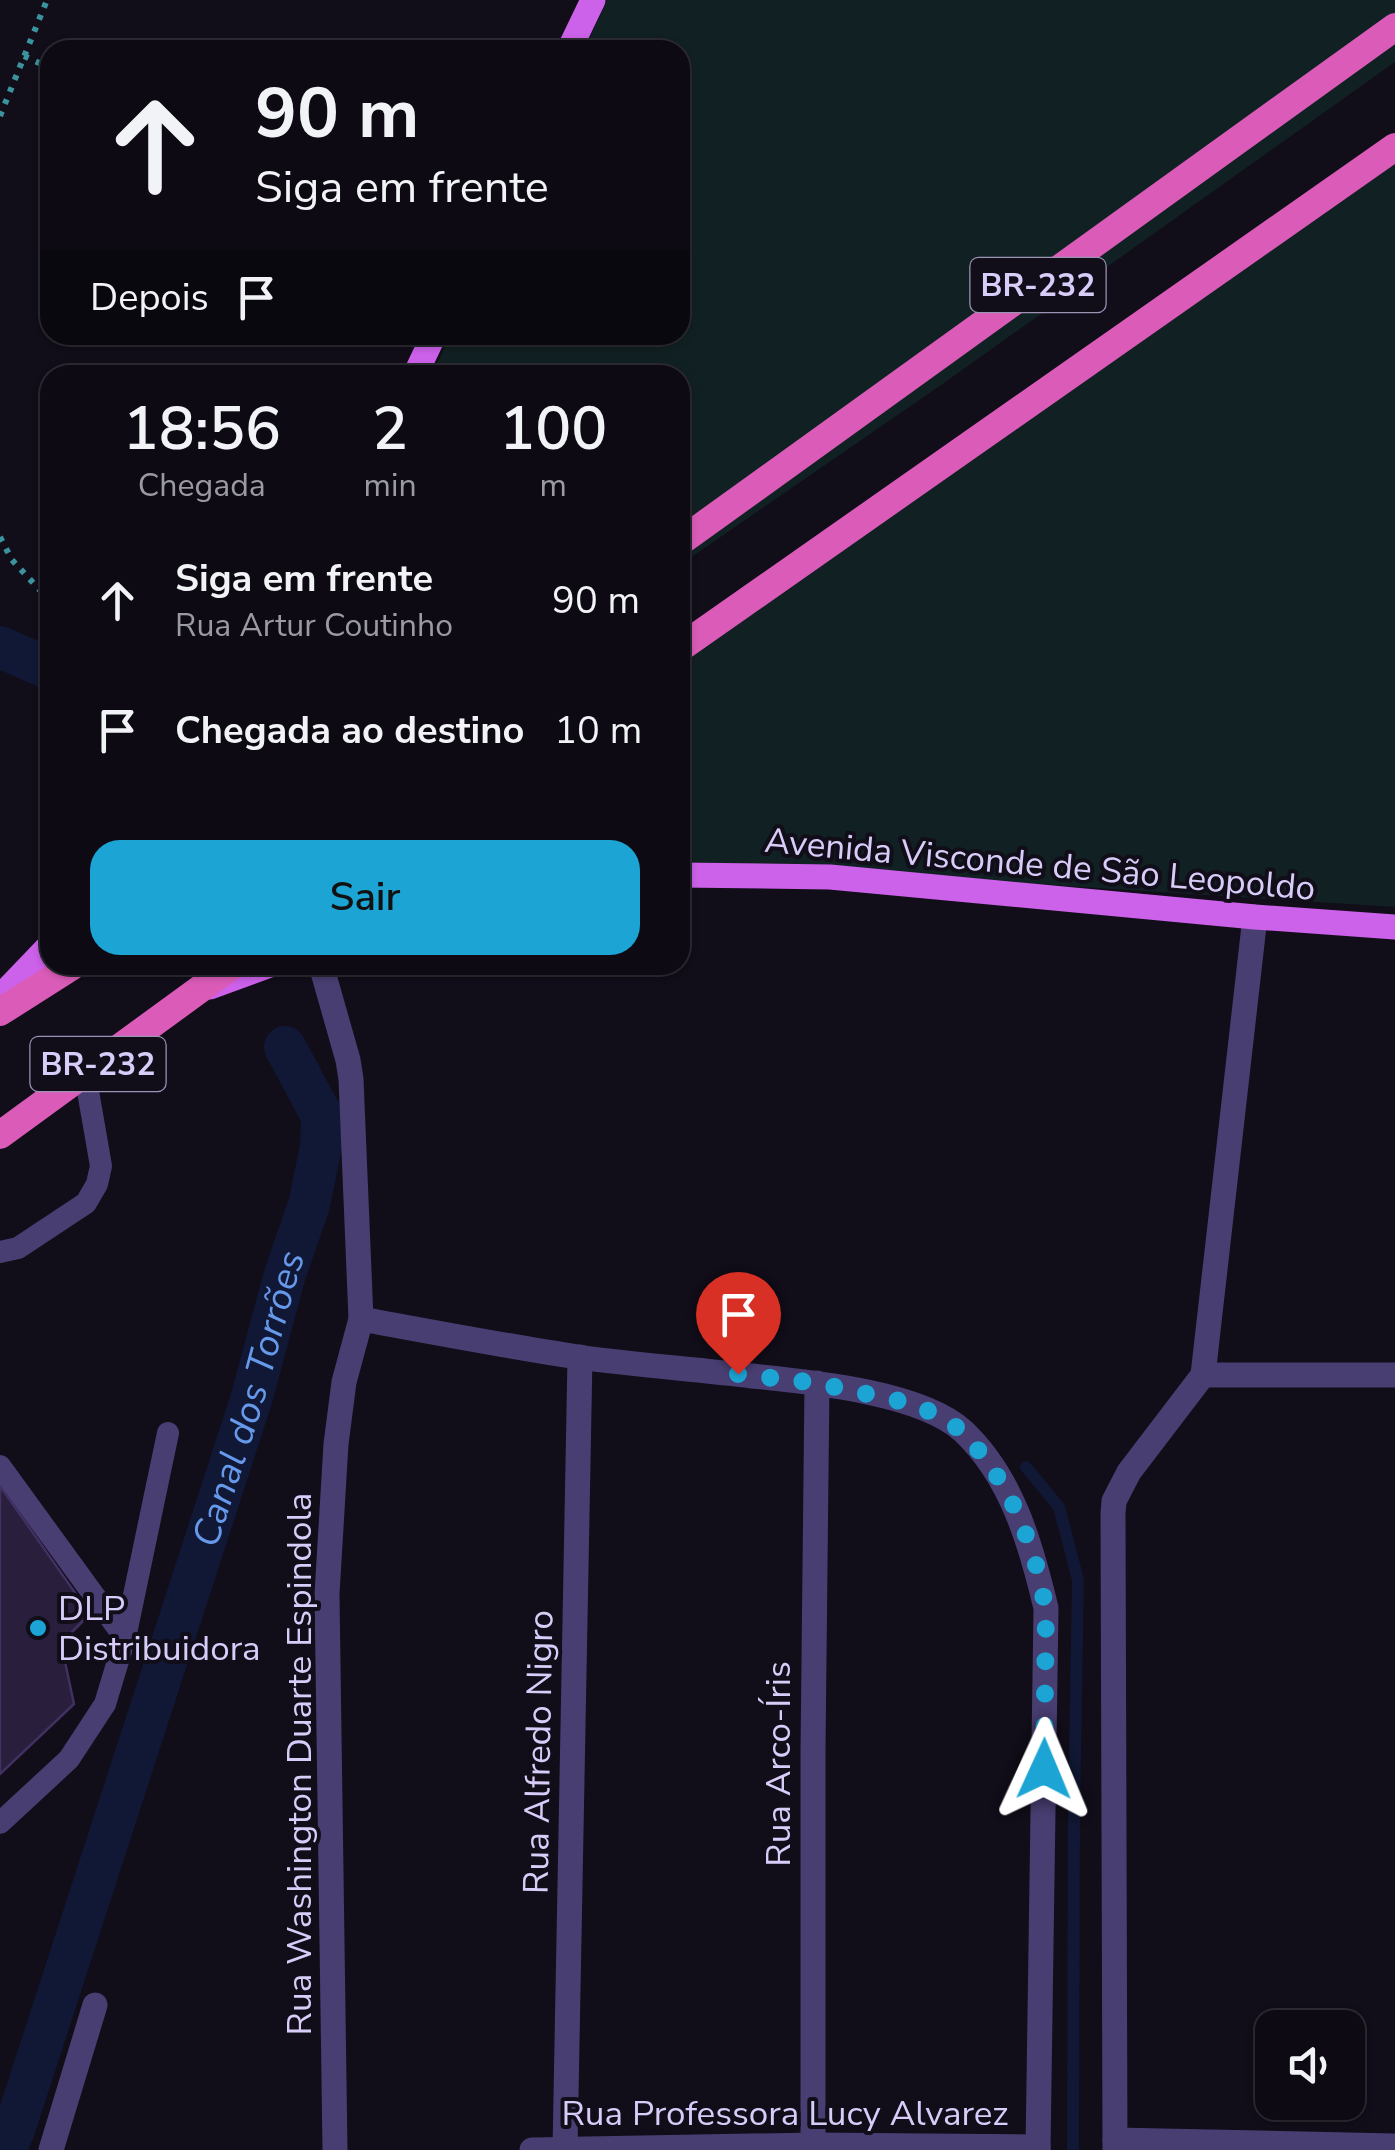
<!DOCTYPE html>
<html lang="pt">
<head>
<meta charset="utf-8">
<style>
  :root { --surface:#0d0a13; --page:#1b1821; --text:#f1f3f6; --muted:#9a9aa0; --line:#2d2b33; --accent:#1ca5d4 }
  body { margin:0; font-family:"Nunito Sans",sans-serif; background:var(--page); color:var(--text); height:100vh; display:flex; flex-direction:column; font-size:38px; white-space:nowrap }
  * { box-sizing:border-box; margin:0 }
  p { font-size:32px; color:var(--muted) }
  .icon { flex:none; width:55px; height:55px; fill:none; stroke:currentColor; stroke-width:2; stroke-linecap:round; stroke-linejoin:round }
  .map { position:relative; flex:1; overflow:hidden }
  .panel { position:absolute; left:40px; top:365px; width:650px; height:610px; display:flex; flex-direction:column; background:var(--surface); border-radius:30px; box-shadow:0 2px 8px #0004,0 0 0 2px var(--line) }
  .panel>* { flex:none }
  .top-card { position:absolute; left:40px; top:40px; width:650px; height:305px; border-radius:30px; box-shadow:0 2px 8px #0004,0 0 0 2px var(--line); background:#0d0a13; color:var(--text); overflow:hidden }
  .tools { position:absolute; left:1255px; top:2010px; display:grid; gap:20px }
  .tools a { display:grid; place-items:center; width:110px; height:110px; border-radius:20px; background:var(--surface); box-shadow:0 2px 8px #0004,0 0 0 2px var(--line); font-size:50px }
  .pin { position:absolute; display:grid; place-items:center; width:85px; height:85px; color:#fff; margin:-102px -42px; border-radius:50% 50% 50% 0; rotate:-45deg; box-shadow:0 0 10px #0007 }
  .pin .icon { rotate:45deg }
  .me { position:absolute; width:110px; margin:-55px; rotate:1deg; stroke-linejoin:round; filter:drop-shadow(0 0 8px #0008) }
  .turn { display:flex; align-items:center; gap:35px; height:210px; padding:0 50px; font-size:45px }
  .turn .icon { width:130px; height:130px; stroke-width:2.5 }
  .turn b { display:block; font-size:70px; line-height:85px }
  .then { display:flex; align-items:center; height:95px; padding:0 50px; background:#0003; gap:20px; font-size:38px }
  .eta { display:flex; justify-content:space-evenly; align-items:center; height:170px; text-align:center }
  .eta b { font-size:60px; font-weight:600; line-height:70px }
  .action { display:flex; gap:20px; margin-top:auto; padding:20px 50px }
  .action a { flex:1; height:115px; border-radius:30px; background:var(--accent); color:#111; font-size:40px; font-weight:600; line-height:115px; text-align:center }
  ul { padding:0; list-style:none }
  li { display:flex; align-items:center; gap:30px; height:130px; padding:0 50px }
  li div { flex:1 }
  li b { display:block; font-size:38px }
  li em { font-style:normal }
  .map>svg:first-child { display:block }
  .green { fill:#112022 }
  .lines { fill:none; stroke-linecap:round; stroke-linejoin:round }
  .stream { stroke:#101835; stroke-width:12 }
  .canal { stroke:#101835; stroke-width:42 }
  .building { fill:#291f3c; stroke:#413061; stroke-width:2.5 }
  .path { stroke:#3b949d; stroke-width:6; stroke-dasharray:5 8; stroke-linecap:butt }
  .service { stroke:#483e72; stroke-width:22 }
  .minor { stroke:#483e72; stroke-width:25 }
  .primary { stroke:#cc61ea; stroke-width:25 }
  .trunk { stroke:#da5cb8; stroke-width:28 }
  .route { stroke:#1ca5d4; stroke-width:18; stroke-dasharray:0 32.4 }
  .poi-dot { fill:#1ca5d4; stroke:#110d19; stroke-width:4 }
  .labels { text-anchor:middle; stroke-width:8; stroke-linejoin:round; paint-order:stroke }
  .shield { fill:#110d19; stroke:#9c93b5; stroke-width:2.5 }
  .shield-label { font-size:32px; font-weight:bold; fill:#d8ccf8 }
  .street-label { font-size:35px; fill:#d8ccf8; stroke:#110d19 }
  .poi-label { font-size:35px; fill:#d8ccf8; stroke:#110d19; text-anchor:start }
  .water-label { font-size:38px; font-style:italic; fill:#6799eb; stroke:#110d19 }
</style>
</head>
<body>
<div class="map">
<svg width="1395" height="2150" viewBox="0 0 1395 2150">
  <rect width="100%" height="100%" fill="#110d19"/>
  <g class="green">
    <polygon points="607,0 1395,0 1395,62 944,383 680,565 680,375 432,375 450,335 680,335 680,50 584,50"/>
    <polygon points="1395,159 1395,907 830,871 680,889 680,662"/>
  </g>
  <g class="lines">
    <g class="stream">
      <polyline points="321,1146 324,1149"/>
      <polyline points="1026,1467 1059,1507 1078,1580 1074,1813 1073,2150"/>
    </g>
    <g class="canal">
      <polyline points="0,647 50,669"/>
      <path id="s1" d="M 5,2150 L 14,2130 L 251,1400 L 285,1274 L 309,1205 L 321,1146 L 322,1116 L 285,1047"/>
    </g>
  </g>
  <polygon class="building" points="0,1486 90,1614 61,1643 74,1704 0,1774"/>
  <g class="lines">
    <g class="path">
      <polyline points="24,56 50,68"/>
      <polyline points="0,116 47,0"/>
      <polyline points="0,537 12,560 50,601"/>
    </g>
    <g class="service">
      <polyline points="0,1252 18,1248 86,1203 97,1184 101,1166 85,1074"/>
      <polyline points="0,1466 125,1638"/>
      <polyline points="0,1823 69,1759 105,1704 125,1638 168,1433"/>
    </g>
    <g class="minor">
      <polyline points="321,965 348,1060 351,1079 361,1319 344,1382 336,1444 327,1594 335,2150"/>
      <path d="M 361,1319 C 433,1332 505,1346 578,1357 C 636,1365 694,1369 752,1376 C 810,1382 920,1392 963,1431 C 1012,1477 1031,1545 1046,1608 L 1038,2150"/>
      <polyline points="1203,1375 1255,917"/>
      <polyline points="1203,1375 1395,1375"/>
      <polyline points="1115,2140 1395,2146"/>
      <polyline points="813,2145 813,1751 817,1383"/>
      <polyline points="565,2149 580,1357"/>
      <polyline points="51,2150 95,2005"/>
      <polyline points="532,2150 813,2145 1038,2147"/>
      <polyline points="1115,2150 1113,1513 1114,1501 1129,1472 1203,1375"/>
    </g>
    <g class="primary">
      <polyline points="569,50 593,0"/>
      <polyline points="415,375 434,335"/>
      <polyline points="680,875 830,877 1255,917 1395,927"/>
      <polyline points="210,987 270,965"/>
      <polyline points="0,997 50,945"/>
    </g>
    <g class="trunk">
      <polyline points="680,542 1395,27"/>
      <polyline points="680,648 1395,147"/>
      <polyline points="0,1012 74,965"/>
      <polyline points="0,1135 233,965"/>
    </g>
  </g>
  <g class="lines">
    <polyline class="route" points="738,1374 817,1383 918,1405 961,1430 984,1457 1005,1488 1022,1523 1036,1565 1046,1608 1044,1769"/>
  </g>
  <circle class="poi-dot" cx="38" cy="1628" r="10"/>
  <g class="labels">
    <g class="shield">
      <rect x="970.5" y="258" width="135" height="54" rx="8"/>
      <rect x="30.5" y="1037" width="135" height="54" rx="8"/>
    </g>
    <g class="shield-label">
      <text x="1038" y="296">BR-232</text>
      <text x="98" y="1075">BR-232</text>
    </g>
    <g class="street-label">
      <text transform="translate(1040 864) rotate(5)" y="12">Avenida Visconde de São Leopoldo</text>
      <text transform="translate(538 1752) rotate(-89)" y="12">Rua Alfredo Nigro</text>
      <text transform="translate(299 1764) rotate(-90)" y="12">Rua Washington Duarte Espindola</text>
      <text transform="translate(778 1764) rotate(-90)" y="12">Rua Arco-Íris</text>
      <text x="785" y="2125">Rua Professora Lucy Alvarez</text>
    </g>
    <g class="poi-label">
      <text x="58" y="1620">DLP<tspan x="58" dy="40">Distribuidora</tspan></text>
    </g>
    <g class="water-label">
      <text dy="13" stroke="none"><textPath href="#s1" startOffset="790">Canal dos Torrões</textPath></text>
    </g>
  </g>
</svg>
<div class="tools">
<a><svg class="icon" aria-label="sound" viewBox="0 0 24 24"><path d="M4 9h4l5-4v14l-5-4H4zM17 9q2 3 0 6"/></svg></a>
</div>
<div class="pin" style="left:738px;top:1374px;background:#d93025"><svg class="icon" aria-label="arrive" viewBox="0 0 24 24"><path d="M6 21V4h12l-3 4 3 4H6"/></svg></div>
<svg class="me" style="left:1044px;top:1769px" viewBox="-20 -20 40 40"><path d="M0-17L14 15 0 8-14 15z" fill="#1ca5d4" stroke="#fff" stroke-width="4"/></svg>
<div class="top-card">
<div class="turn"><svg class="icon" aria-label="ahead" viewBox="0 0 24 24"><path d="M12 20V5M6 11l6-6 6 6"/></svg><div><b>90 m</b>Siga em frente</div></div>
<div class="then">Depois<svg class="icon" aria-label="arrive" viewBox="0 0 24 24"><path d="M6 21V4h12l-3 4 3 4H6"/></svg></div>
</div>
<section class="panel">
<div class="eta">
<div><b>18:56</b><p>Chegada</p></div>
<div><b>2</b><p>min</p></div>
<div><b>100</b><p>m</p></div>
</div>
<ul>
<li><svg class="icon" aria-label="ahead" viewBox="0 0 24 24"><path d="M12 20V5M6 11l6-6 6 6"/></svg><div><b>Siga em frente</b><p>Rua Artur Coutinho</p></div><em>90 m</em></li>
<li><svg class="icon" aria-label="arrive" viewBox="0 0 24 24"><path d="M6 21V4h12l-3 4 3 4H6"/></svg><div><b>Chegada ao destino</b></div><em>10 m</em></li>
</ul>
<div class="action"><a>Sair</a></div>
</section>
</div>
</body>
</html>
